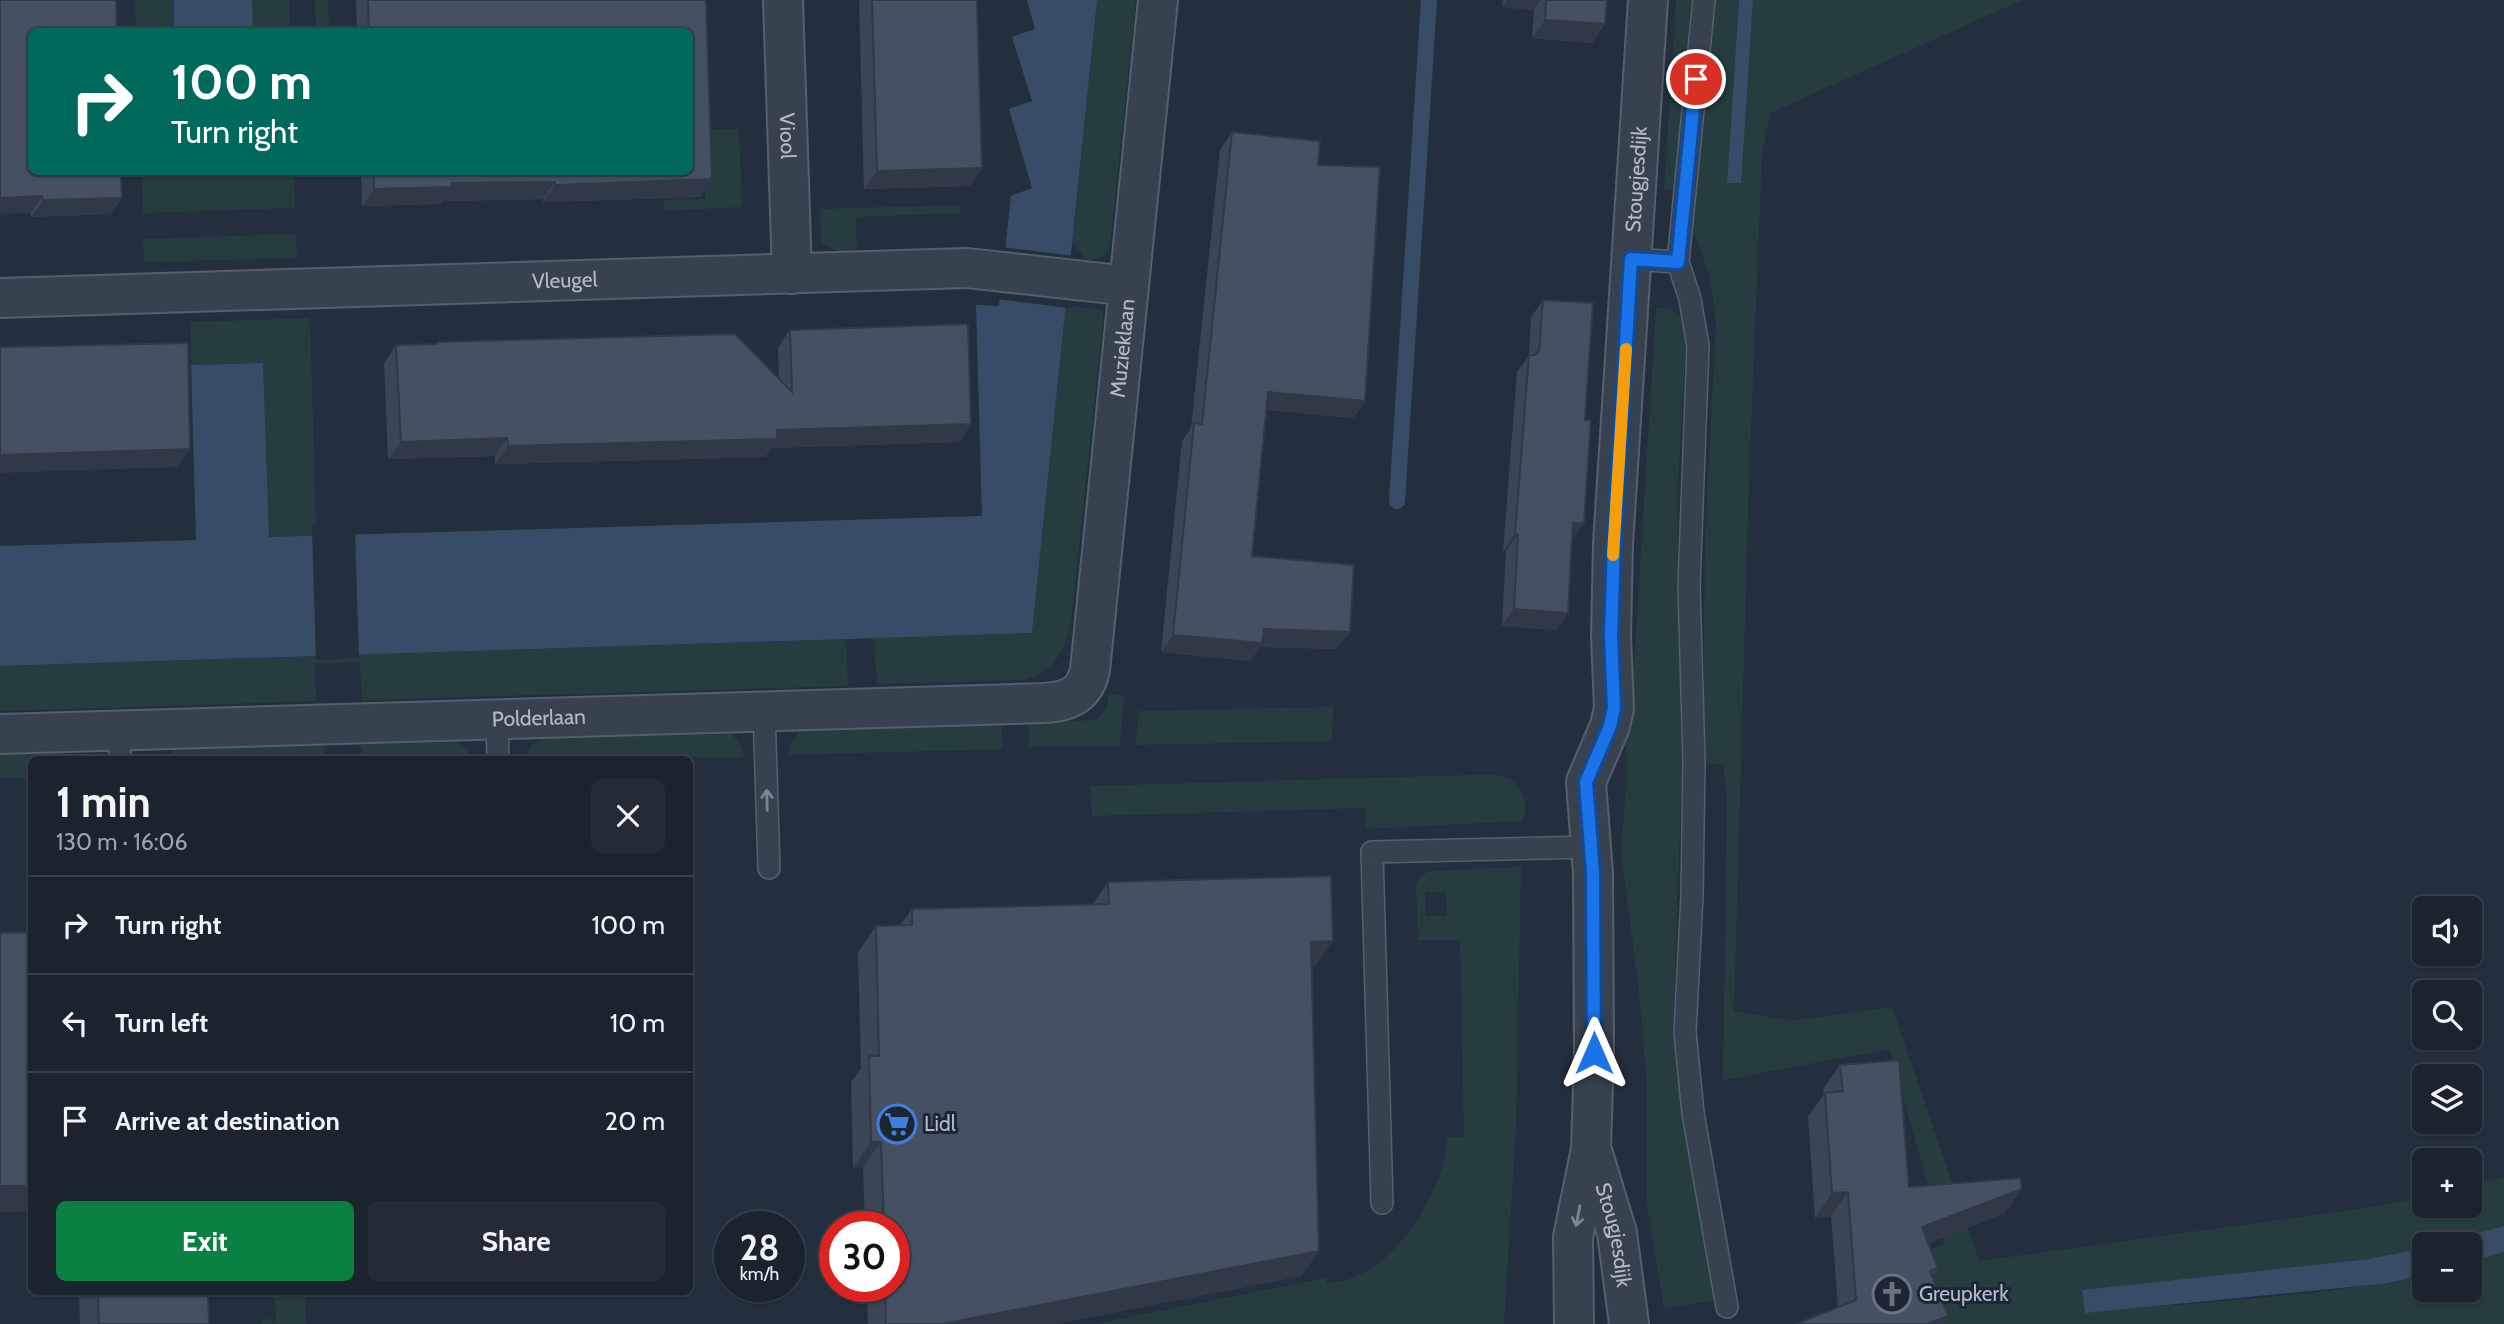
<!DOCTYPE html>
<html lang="en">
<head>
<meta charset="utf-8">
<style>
  :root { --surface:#1b232e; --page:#242b36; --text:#f1f3f6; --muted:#a0a4aa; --line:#39404a; --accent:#0b8043 }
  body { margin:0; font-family:Cabin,sans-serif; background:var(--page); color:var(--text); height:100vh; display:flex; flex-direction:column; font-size:26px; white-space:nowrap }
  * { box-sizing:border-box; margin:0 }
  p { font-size:23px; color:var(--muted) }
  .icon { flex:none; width:38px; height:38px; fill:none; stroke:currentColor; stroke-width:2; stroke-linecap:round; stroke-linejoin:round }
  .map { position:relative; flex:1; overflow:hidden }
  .details { position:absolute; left:28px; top:756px; width:665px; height:539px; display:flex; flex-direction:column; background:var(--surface); border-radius:10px; box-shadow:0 2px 5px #0004,0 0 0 2px var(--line) }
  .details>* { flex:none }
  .guide { position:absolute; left:28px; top:28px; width:665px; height:147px; border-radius:10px; box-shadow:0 2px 5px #0004,0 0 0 2px var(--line); background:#00695c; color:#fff; overflow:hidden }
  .tools { position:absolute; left:2412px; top:896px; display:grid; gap:14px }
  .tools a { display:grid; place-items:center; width:70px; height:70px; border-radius:10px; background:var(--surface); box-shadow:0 2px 5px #0004,0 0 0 2px var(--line); font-size:35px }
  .speed { position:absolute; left:714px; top:1211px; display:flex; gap:14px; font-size:35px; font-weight:700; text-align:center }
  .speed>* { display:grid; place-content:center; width:91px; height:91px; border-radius:50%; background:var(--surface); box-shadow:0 2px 5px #0004,0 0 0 2px var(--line); line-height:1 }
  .speed small { font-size:18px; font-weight:400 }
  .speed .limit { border:10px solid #d22; background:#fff; color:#111 }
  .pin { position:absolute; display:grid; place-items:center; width:60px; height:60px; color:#fff; margin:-30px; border:4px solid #fff; border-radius:50%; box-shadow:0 2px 7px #0007 }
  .me { position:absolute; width:77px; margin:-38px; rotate:0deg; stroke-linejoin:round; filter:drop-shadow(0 0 5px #0008) }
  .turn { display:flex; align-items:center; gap:24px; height:147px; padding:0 28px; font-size:32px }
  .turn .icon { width:91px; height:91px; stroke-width:2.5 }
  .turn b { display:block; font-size:49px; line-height:60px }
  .round { display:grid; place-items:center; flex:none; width:74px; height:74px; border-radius:10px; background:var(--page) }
  .overview { display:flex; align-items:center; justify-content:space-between; height:119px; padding:0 28px }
  h1 { font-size:42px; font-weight:700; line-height:52px }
  .cta { display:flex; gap:14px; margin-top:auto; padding:14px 28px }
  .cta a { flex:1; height:80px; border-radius:10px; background:var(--accent); color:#fff; font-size:28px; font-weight:700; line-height:80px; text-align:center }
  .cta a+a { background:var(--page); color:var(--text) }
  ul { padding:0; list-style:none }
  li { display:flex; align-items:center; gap:21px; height:98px; padding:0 28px; border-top:2px solid var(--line) }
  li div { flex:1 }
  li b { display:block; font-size:26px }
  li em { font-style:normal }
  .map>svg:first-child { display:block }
  .green { fill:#263c3f; fill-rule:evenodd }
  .water { fill:#394c67 }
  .pier { fill:#242f3e }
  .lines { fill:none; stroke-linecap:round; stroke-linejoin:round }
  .stream { stroke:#394c67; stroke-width:16 }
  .service-casing { stroke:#565f6c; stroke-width:24 }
  .minor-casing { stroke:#565f6c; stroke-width:42 }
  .tertiary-casing { stroke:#565f6c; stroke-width:42 }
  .service { stroke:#38414e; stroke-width:21 }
  .minor { stroke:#38414e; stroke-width:38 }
  .tertiary { stroke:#38414e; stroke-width:38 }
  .wall { fill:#3b4654 }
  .shaded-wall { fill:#303945 }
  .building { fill:#455162; stroke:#303945; stroke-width:2 }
  .oneway { stroke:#7c8592 }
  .route-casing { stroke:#114b97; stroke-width:18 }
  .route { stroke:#1a73e8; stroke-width:12 }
  .slow { stroke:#f59e0b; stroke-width:12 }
  .labels { text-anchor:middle; stroke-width:6; stroke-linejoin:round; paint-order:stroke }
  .street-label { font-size:21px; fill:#b4bcc9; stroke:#1d2633 }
  .poi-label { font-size:21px; fill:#b4bcc9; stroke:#1d2633; text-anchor:start }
</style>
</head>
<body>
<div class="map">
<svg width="2504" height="1324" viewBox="0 0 2504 1324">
  <rect width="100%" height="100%" fill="#242f3e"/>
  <g class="green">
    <polygon points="135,0 174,0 174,31 136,31"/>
    <polygon points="252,0 289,0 290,31 253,31"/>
    <polygon points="315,0 328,0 329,31 316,31"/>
    <polygon points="1097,0 1136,0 1110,246 1106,255 1096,259 1087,260 1072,242"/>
    <polygon points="1676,0 1694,0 1674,190 1664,189"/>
    <path d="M 1714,0 L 1739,0 L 1727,182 L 1740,183 L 1753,0 L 2022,0 L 1770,113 L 1762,153 L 1749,478 L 1734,1011 L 1790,1021 L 1892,1007 L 1979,1261 L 2360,1209 L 2424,1197 L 2424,1206 L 2469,1206 L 2469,1187 L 2504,1177 L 2504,1226 L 2438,1244 L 2424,1244 L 2424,1248 L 2369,1259 L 2083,1290 L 2085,1312 C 2198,1303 2313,1297 2424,1276 L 2424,1290 L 2469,1290 L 2469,1262 L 2504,1252 L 2504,1324 L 1933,1324 L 1909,1262 L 1944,1243 L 1890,1049 L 1723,1080 L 1727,797 L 1723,764 L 1703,763 L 1705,536 L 1716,322 L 1710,277 L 1691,224 Z"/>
    <polygon points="739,129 742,207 664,211 664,200 705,199 705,130"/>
    <polygon points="142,172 294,172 295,208 143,213"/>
    <path d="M 960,205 L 960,213 L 856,217 L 857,254 C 842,253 833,251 821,242 L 820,209 Z"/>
    <polygon points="296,234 297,258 144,262 143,239"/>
    <path d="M 1075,307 L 1102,310 L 1103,320 L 1072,614 C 1068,645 1056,673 1024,680 L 877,684 L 874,638 L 1032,633 L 1065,308 Z"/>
    <path d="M 1656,308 C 1682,307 1683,320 1686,342 L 1677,502 L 1682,771 L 1673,1029 L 1678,1082 L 1715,1300 L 1664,1308 L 1647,1204 L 1647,1084 L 1639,992 L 1621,850 L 1627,777 L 1625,736 L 1634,667 Z"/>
    <polygon points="310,318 316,524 312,526 312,536 269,537 262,363 191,365 191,322"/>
    <polygon points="846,639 848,686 362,700 360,662 315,663 316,701 0,711 0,666"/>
    <polygon points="1109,693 1125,696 1119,746 1029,747 1028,723 1096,720 1107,707"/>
    <polygon points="1333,707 1332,741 1135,745 1139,711"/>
    <polygon points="1001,724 1003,749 787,755 790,745 800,731"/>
    <polygon points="732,734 741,746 744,757 524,759 532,745 541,739"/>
    <polygon points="457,742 467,750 471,759 362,759 361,745"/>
    <polygon points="324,745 324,759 173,759 172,750"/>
    <polygon points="62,753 63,759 32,760 31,778 0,778 0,755"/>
    <path d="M 1470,775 C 1492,774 1518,773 1524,799 C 1526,807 1526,814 1522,821 L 1366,829 L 1365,808 L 1092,816 L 1090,786 Z"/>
    <path d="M 1521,867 L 1516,1127 L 1504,1324 L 1095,1324 L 1326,1278 L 1327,1284 C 1338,1282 1349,1280 1359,1275 C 1396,1258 1423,1216 1438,1179 C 1444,1166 1445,1150 1448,1137 L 1464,1137 L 1460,940 L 1418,940 L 1416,886 L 1419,877 L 1429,871 ZM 1425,892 L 1446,893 L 1447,916 L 1425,916 Z"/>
    <polygon points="275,1292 305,1292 306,1324 258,1324 266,1318 276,1323"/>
  </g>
  <g class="water">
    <polygon points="174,0 252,0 253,31 174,31"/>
    <polygon points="1027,0 1097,0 1032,633 0,666 0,546 196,540 191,365 263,363 269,537 982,516 976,305 999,306 1011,196 1032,188 1009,109 1032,101 1012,37 1035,29"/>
    <polygon points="1739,0 1753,0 1741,183 1727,183"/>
    <polygon points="2504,1226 2504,1252 2469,1262 2469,1244 2438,1244"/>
    <polygon points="2424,1248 2424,1276 2381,1284 2085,1313 2082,1290 2369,1259"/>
  </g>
  <g class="pier">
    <polygon points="1002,247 1074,256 1069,308 996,299"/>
    <polygon points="355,531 359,658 316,660 312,532"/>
  </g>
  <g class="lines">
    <polyline class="stream" points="1397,501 1429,0"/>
    <defs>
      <g id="service">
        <polyline points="1631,259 1678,262 1690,299 1698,346 1689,586 1694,762 1692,896 1685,1032 1693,1113 1727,1307"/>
        <polyline points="1678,262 1704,0"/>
        <polyline points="764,710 769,868"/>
        <polyline points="497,718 498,760"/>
        <polyline points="119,730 120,760"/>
        <polyline points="1382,1203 1372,852 1591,847"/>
      </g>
      <g id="minor">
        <path id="s1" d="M 783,0 L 792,274"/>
        <path id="s2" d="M 0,298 L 967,268 L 1129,286"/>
        <path id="s3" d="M 1593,1154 L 1617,1233 L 1629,1324"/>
        <path id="s4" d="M 1574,1324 L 1573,1237 L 1591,1149 L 1594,1053 L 1593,874 L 1586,782 L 1610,726 L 1614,708 L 1611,636 L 1613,544 L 1648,0"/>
      </g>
      <g id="tertiary">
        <path id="s5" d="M 0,734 L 1014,704 C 1045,702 1082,709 1090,670 L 1158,0"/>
      </g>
    </defs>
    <use href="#service" class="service-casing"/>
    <use href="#minor" class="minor-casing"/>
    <use href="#tertiary" class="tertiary-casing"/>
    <use href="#service" class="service"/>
    <use href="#minor" class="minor"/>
    <use href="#tertiary" class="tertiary"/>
  </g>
  <g class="wall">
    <polygon points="0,0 122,198 110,214 31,217"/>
    <polygon points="356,0 706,0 712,179 700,197 543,202 543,199 443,201 440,204 362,206 361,172 690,172 690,32 357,32"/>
    <polygon points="859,0 977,0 970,186 864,189"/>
    <polygon points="1503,0 1607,0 1605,24 1592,43 1532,38 1534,10 1502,7"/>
    <polygon points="1232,132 1318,165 1365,401 1353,418 1266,410 1252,556 1337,649 1260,647 1250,661 1161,652 1182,441 1191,428 1220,150"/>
    <polygon points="1543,300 1572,540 1568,613 1556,630 1502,626 1506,551 1503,551 1517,372 1529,356 1531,317"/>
    <polygon points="790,330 971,424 959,442 771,448 765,457 495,464 495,456 388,459 384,363 396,345 436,344 437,342 779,378 778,347"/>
    <polygon points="1108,882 1315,967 1312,967 1319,1251 1301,1276 1056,1324 868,1324 867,1286 894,1286 894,1227 865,1227 863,1167 853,1168 851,1082 861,1068 858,952 876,926 900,926 912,909 1093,904"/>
    <polygon points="1840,1065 1909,1187 2005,1213 1928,1243 1938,1268 1932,1276 1838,1307 1831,1216 1815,1218 1808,1117 1824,1094 1823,1089"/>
    <polygon points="79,1292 208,1292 209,1324 80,1324"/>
  </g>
  <g class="shaded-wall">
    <polygon points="1507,0 1541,0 1534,10 1502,7"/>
    <polygon points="1545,20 1605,24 1592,43 1532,38"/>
    <polygon points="982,168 970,186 864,189 877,171"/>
    <polygon points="712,179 700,197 543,202 555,185"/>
    <polygon points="555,182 543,199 443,201 440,204 362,206 374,189 452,183"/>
    <polygon points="42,196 31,213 0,214 0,198"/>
    <polygon points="122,198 110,214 31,217 43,200"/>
    <polygon points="1268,392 1365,401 1353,418 1256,409"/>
    <polygon points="971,424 959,442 771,448 765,457 495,464 508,446 777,430"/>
    <polygon points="507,438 495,456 388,459 401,442"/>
    <polygon points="190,449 177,467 0,473 0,455"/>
    <polygon points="1573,523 1584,523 1572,540"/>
    <polygon points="1515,534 1518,534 1506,551 1503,551"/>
    <polygon points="1514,609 1568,613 1556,630 1502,626"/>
    <polygon points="1264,629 1350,632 1337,649 1260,647 1250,661 1161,652 1173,635"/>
    <polygon points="1333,941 1315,967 1293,968 1311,942"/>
    <polygon points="871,1142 881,1142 863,1167 853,1168"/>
    <polygon points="0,1186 32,1186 32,1211 0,1212"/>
    <polygon points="2022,1189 2005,1213 1905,1251 1922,1227"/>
    <polygon points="1848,1192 1831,1216 1815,1218 1832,1193"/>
    <polygon points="1319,1251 1301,1276 1056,1324 942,1324"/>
    <polygon points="1948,1316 1943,1324 1927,1324"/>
  </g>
  <g class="building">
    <polygon points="0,0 116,0 117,32 32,32 32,172 121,172 122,198 43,200 42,196 0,198"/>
    <polygon points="368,0 706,0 712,179 555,185 555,182 452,183 452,187 374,189 374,172 690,172 690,32 369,32"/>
    <polygon points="872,0 977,0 982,168 877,171"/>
    <polygon points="1546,0 1607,0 1605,24 1545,20"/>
    <polygon points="1232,132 1320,141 1318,165 1380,167 1365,401 1268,392 1252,556 1354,565 1350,632 1264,629 1262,643 1173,635 1194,423 1202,424"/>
    <polygon points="1543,300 1593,303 1585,420 1591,420 1584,523 1573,523 1568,613 1514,609 1518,534 1515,534 1529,355 1536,355 1536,352 1539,352"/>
    <polygon points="968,324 971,424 777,430 777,439 508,446 507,438 401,442 396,345 437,344 437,342 735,334 792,392 790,330"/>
    <polygon points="188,343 190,449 0,455 0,347"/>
    <polygon points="1331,876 1333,941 1311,942 1319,1251 942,1324 886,1324 885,1286 894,1286 894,1227 884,1227 881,1142 871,1142 869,1056 879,1056 876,926 912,925 912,909 1109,904 1108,882"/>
    <polygon points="32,932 32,1186 0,1186 0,933"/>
    <polygon points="1899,1060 1909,1187 2020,1178 2022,1189 1922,1227 1938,1268 1930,1271 1948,1316 1927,1324 1796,1324 1856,1300 1848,1192 1832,1193 1825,1093 1843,1091 1840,1065"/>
    <polygon points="98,1292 208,1292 209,1324 99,1324"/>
  </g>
  <defs><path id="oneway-shaft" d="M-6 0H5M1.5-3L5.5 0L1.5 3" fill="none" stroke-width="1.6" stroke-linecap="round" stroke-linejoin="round" transform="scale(1.75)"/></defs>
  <g class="oneway">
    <use href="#oneway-shaft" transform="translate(767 800) rotate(-91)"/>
    <use href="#oneway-shaft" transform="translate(1578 1216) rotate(101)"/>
  </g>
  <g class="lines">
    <defs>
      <polyline id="route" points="1594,1053 1593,874 1586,782 1610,726 1614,708 1611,636 1614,544 1631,259 1678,262 1696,79"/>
    </defs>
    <use href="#route" class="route-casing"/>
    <use href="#route" class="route"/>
    <polyline class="slow" points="1613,555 1626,349"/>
  </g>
  <defs>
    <symbol id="supermarket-ring" viewBox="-11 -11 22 22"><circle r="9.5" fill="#1d2633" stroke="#3f7fe0" stroke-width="1.5"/><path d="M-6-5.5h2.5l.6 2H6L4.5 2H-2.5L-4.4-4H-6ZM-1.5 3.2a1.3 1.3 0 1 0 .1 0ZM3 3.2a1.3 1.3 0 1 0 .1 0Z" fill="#3f7fe0"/></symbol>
    <symbol id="church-ring" viewBox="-11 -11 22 22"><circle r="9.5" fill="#1d2633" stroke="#6b7280" stroke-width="1.5"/><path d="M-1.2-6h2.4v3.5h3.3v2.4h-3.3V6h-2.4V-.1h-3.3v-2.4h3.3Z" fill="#6b7280"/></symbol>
  </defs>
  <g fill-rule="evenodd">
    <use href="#supermarket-ring" x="875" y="1102" width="44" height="44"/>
    <use href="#church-ring" x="1870" y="1272" width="44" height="44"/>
  </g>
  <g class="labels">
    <g class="street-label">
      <text dy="7" stroke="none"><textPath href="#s1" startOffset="136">Viool</textPath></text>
      <text dy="7" stroke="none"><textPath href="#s4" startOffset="1153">Stougjesdijk</textPath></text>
      <text dy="7" stroke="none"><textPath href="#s2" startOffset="565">Vleugel</textPath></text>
      <text dy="7" stroke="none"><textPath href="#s5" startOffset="1430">Muzieklaan</textPath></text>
      <text dy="7" stroke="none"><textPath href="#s5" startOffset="539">Polderlaan</textPath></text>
      <text dy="7" stroke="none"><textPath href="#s3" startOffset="84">Stougjesdijk</textPath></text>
    </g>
    <g class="poi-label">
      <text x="924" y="1131">Lidl</text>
      <text x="1919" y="1301">Greupkerk</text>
    </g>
  </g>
</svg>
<div class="tools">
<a><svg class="icon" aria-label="sound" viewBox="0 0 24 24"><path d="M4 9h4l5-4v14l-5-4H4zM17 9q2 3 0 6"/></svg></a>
<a><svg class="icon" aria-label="search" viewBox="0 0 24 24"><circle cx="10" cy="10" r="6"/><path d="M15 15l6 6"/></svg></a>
<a><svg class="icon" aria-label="layers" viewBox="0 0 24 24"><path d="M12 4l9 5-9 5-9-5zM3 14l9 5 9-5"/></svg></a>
<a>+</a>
<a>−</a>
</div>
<div class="speed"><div>28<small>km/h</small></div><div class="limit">30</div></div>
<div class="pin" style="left:1696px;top:79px;background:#d93025"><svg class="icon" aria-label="arrive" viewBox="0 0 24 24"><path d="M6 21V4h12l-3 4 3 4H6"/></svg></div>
<svg class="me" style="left:1594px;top:1053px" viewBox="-20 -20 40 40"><path d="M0-17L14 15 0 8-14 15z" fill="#1a73e8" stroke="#fff" stroke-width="4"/></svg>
<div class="guide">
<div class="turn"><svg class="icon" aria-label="right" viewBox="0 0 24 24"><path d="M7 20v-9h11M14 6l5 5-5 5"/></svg><div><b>100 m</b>Turn right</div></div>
</div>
<section class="details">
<div class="overview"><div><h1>1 min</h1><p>130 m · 16:06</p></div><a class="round"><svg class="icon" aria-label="close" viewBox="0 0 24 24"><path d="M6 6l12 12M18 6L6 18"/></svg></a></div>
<ul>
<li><svg class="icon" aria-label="right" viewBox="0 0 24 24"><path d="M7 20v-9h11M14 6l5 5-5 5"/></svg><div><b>Turn right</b></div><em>100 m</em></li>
<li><svg class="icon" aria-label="left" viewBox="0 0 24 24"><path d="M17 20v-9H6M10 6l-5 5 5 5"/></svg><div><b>Turn left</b></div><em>10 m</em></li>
<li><svg class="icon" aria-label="arrive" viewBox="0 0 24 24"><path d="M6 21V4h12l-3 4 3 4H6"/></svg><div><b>Arrive at destination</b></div><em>20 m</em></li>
</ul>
<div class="cta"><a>Exit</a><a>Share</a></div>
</section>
</div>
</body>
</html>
